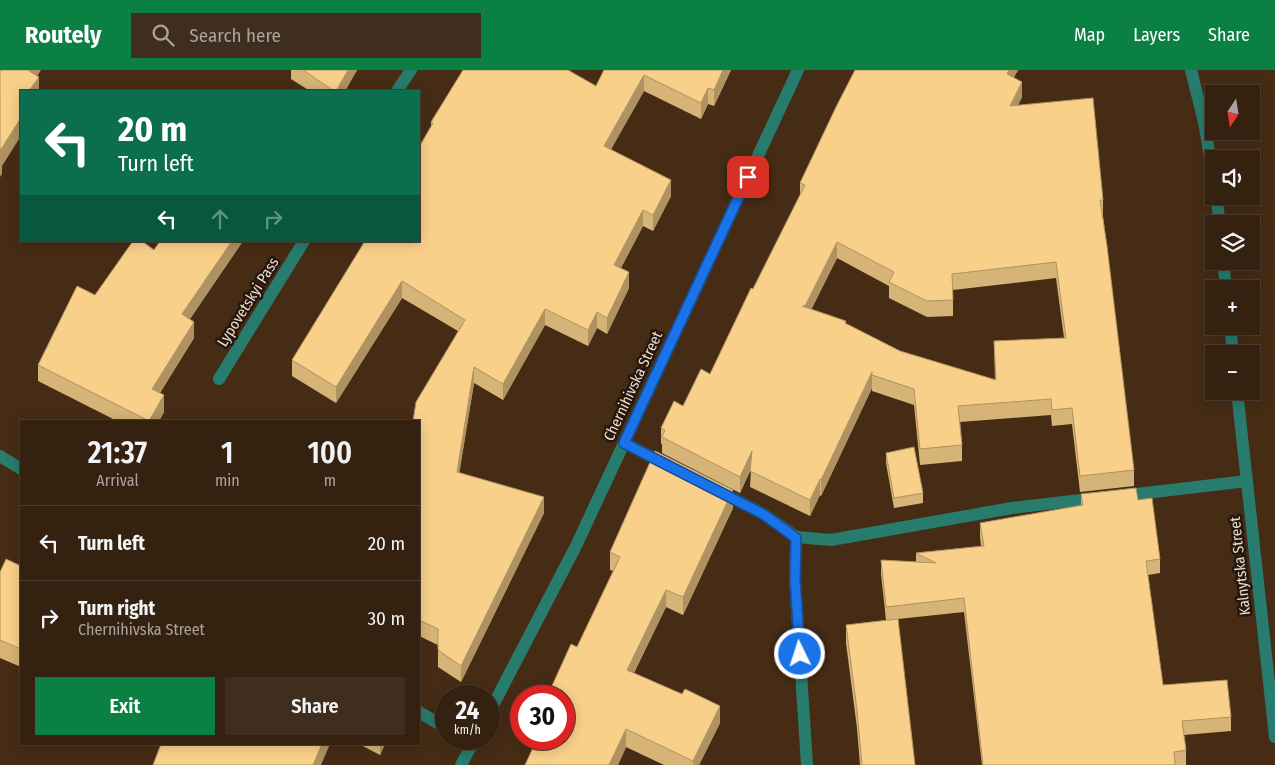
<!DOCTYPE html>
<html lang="en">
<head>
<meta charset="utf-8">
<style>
  :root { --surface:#342110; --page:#3f2e1e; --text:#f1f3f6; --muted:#a9a39f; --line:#4e3e30; --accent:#0b8043 }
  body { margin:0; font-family:"Fira Sans Condensed",sans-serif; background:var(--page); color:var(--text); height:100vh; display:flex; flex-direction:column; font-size:19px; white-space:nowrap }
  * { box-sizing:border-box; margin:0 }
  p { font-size:16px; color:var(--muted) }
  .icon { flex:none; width:28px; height:28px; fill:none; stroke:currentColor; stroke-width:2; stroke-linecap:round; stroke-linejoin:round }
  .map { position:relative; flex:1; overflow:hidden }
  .sheet { position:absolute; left:20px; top:350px; width:400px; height:325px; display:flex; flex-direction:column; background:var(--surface); border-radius:0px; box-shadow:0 2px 12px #0003,0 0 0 1px var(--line) }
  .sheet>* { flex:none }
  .guide { position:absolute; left:20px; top:20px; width:400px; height:152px; border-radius:0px; box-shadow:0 2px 12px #0003,0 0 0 1px var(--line); background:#0b6e4f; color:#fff; overflow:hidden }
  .needle { width:32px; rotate:192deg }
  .fabs { position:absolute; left:1205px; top:15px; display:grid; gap:10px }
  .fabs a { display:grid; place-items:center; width:55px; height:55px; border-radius:0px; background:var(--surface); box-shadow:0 2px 12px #0003,0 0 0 1px var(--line); font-size:25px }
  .speed { position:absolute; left:435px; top:615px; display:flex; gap:10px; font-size:25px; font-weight:700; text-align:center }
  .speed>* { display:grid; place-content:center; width:65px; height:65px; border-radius:50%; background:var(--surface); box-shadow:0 2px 12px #0003,0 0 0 1px var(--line); line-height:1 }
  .speed small { font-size:12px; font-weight:400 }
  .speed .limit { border:8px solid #d22; background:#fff; color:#111 }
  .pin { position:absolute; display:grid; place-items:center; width:42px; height:42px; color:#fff; margin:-21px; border-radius:10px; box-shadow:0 2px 8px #0006 }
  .me { position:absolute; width:55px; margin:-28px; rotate:356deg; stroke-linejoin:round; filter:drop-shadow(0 0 4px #0008) }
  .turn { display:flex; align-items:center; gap:18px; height:105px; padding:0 15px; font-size:22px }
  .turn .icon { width:65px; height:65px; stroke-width:2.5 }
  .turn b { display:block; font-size:35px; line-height:42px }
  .lanes { display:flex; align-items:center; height:48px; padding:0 15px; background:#0003; justify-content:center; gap:25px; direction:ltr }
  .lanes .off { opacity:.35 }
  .eta { display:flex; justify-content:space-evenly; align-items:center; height:85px; text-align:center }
  .eta b { font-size:30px; font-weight:600; line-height:35px }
  .cta { display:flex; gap:10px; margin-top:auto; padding:10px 15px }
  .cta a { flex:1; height:58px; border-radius:0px; background:var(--accent); color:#fff; font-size:20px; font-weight:600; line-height:58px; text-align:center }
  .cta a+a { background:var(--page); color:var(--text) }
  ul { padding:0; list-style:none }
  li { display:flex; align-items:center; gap:15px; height:75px; padding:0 15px; border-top:1px solid var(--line) }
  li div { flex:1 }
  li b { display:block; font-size:19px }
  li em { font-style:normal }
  header { display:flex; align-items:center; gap:30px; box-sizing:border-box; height:70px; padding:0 25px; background:var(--accent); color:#fff }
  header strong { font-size:24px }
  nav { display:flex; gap:28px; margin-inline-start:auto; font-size:18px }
  .search { width:350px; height:45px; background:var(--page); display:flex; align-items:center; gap:12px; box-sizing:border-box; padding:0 18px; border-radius:0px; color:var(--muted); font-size:19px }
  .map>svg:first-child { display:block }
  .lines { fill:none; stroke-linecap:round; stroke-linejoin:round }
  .minor { stroke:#287c6e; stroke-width:12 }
  .wall { fill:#d6b377; fill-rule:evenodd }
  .shaded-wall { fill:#ae9261 }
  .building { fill:#f9d08a; stroke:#ae9261; fill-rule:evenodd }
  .route-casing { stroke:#114b97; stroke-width:12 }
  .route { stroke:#1a73e8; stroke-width:9 }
  .labels { text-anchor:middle; stroke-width:5; stroke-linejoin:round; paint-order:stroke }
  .street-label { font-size:15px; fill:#eddccf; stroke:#23170e }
</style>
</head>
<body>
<header>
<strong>Routely</strong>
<div class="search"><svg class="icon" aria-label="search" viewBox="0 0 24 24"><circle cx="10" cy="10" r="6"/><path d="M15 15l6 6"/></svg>Search here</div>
<nav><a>Map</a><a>Layers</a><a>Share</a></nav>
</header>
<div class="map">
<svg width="1275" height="695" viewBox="0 0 1275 695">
  <rect width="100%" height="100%" fill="#462c15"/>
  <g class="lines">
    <g class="minor">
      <polyline points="1191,0 1204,52 1214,110"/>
      <polyline points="397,21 411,0"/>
      <polyline points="1216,126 1220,154"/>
      <polyline points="1223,191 1226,219"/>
      <polyline points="1230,256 1233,284"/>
      <polyline points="219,309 304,171"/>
      <polyline points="1237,321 1275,667"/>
      <polyline points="624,373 668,395"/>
      <polyline points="0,386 21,399"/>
      <polyline points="719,421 763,444 796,467 831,470 1012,438 1098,428"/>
      <polyline points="1120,426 1247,411"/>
      <polyline points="796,467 795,510 807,695"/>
      <polyline points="419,642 446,658"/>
      <polyline points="489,643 576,476 798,0"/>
      <polyline points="461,695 475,669"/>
    </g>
  </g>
  <g class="wall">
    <polygon points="291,0 357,0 345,21 310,21 291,9"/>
    <polygon points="604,0 731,0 714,36 708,34 701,49 644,21 611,79 671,126 653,161 643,156 621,198 629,218 607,264 597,258 588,276 545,255 503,330 474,313 459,403 544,443 461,612 438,597 438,575 419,566 419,351 458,261 402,228 336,333 292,306 292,290 365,171 431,57 431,52 596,16"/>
    <path d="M 855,0 L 1018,0 L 1014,7 L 1022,27 L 1018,35 L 1103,130 L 1103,146 L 1134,400 L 1134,416 L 1080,422 L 1072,354 L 1052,356 L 1051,345 L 960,352 L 962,375 L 962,391 L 920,395 L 914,335 L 872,321 L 872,318 L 821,426 L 820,425 L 810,446 L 750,417 L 751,399 L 740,423 L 662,383 L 662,374 L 661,374 L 661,358 L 683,336 L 710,304 L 800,125 L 800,113 ZM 837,188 L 889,216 L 889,228 L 927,247 L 953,246 L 953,220 L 1056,208 L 1064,268 L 994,271 L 995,310 L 900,281 L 846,254 L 811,240 Z"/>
    <polygon points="160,171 243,171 190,249 194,268 160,323 164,342 159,351 117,351 38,311 38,295 95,225 154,180"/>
    <polygon points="886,383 923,423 923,433 894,438 886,393"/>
    <polygon points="1081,424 1138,430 1160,489 1160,503 1148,505 1163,615 1231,647 1231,661 1184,665 1186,680 1186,695 982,695 964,542 898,549 915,695 860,695 857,658 846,573 846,555 886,550 881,504 881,490 916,492 916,483 981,476 980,467 980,453 1081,436"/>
    <polygon points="733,438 683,545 666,537 634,603 720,653 699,695 664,695 626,677 618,695 525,695 564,626 551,626 551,618 577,577 613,501 610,500 610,482"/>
    <polygon points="21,496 21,597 0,588 0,502"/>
    <polygon points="359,674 385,674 380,685"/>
  </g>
  <g class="shaded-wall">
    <polygon points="30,0 41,0 29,19 29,1"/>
    <polygon points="348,0 357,0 345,21 336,21"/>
    <polygon points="723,0 731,0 714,36 714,20"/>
    <polygon points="1009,0 1018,0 1007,20 1007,4"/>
    <polygon points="644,5 644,21 604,92 604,76"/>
    <polygon points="39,7 39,21 29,21"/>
    <polygon points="1022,12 1022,27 1010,52 1010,36"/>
    <polygon points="708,18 708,34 701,49 701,33"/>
    <polygon points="21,48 21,66 2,96 2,104 0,107 0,81"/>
    <polygon points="671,110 671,126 653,161 653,145"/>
    <polygon points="643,140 643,156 614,211 614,195"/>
    <polygon points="232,171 243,171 182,260 182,244"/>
    <polygon points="837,172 837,188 805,252 805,236"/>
    <polygon points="629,202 629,218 607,264 607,248"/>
    <polygon points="402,211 402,228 336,333 336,317"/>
    <polygon points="545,239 545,255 503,330 503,314"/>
    <polygon points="597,242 597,258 588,276 588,260"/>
    <polygon points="194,252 194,268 152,335 152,319"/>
    <polygon points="474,297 474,313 457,418 457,402"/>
    <polygon points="872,302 872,318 821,426 821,410"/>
    <polygon points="164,325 164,342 159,351 149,351"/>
    <polygon points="752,381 752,397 740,423 740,407"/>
    <polygon points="820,409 820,425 810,446 810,430"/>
    <polygon points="733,420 733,438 683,545 683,527"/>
    <polygon points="544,427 544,443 461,612 461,596"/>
    <polygon points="666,520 666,537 627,617 627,600"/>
    <polygon points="720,636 720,653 699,695 693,695 693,691"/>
    <polygon points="626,659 626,677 618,695 609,695"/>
    <polygon points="322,674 330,674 321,695 313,695"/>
    <polygon points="380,674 385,674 380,685"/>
  </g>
  <g class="building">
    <polygon points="0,0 30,0 29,1 39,7 29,21 21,21 21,48 0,81"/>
    <polygon points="303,0 348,0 336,21 334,21"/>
    <polygon points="463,0 568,0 596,16 604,0 723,0 714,20 708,18 701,33 644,5 604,76 671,110 653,145 643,140 614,195 629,202 607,248 597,242 588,260 545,239 503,314 474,297 457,402 544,427 461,596 438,580 438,559 419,550 419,351 413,351 416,332 465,250 402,211 336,317 292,290 365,171 419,171 419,77 433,53 431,52"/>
    <path d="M 855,0 L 1009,0 L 1007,4 L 1022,12 L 1010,36 L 1093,28 L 1103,130 L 1100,130 L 1107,176 L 1134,400 L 1080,406 L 1072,338 L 1052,340 L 1051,329 L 958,336 L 962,375 L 920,379 L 914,319 L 872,305 L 872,302 L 821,410 L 820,409 L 810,430 L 750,401 L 752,381 L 740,407 L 662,367 L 665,360 L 661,358 L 674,331 L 683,336 L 701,299 L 710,304 L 751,218 L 753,219 L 805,115 L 800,113 L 836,37 ZM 837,172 L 894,202 L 889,212 L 927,231 L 953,230 L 952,204 L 1056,192 L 1066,268 L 994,271 L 996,310 L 900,281 L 845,253 L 846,251 L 802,236 L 805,236 Z"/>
    <polygon points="133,171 142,171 154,180 160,171 232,171 182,244 194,252 152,319 164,325 149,351 38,295 77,216 95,225"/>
    <polygon points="914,377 923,423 894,428 886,383"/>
    <polygon points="655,381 733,420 683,527 666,520 627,600 682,624 685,619 720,636 693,691 626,659 609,695 525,695 537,669 564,669 564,626 557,626 559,621 551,618 571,574 577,577 620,487 610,482"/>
    <polygon points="1136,418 1138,430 1152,428 1160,489 1146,491 1163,615 1227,610 1231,647 1182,651 1186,680 1174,682 1175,695 983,695 964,528 886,537 881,490 936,493 916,483 984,476 980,453 1083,435 1081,424"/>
    <polygon points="6,489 21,496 21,579 0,570 0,502"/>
    <polygon points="898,549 915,695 862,695 857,640 846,555"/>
    <polygon points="161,674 322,674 313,695 153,695"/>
  </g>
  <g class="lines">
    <defs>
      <polyline id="route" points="748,107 624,373 763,444 796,468 795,510 800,584"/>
    </defs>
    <use href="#route" class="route-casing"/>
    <use href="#route" class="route"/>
  </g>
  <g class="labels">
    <g class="street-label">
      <text transform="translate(248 232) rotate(-58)" y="5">Lypovetskyi Pass</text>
      <text transform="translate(633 316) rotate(-65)" y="5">Chernihivska Street</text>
      <text transform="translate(1240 496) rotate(-96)" y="5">Kalnytska Street</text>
    </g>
  </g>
</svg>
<div class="fabs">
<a><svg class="needle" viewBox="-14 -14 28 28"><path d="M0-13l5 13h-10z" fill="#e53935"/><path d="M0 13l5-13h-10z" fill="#a9a39f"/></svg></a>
<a><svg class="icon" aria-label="sound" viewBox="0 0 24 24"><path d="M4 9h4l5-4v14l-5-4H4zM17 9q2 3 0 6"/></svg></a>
<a><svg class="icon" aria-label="layers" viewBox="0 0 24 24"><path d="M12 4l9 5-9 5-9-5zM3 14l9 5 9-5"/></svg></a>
<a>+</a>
<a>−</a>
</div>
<div class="speed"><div>24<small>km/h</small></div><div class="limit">30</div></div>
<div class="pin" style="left:748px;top:107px;background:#d93025"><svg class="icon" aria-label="arrive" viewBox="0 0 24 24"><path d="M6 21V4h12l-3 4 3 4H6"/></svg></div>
<svg class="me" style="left:800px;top:584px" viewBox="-20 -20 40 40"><circle r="17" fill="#1a73e8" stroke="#fff" stroke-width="3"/><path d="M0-11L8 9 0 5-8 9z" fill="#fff"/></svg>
<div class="guide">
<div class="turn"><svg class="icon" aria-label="left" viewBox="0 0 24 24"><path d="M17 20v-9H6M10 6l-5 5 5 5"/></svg><div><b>20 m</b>Turn left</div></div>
<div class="lanes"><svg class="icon" aria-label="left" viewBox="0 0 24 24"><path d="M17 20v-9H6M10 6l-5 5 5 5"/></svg><svg class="icon off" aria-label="ahead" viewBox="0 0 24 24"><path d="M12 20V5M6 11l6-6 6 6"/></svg><svg class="icon off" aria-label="right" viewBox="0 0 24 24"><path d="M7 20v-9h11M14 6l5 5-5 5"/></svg></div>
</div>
<section class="sheet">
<div class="eta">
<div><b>21:37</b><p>Arrival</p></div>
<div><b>1</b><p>min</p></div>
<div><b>100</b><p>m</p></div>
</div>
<ul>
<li><svg class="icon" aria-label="left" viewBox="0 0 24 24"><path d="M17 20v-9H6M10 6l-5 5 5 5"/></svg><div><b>Turn left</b></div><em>20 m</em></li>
<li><svg class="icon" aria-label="right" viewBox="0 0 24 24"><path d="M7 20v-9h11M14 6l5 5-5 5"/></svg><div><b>Turn right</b><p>Chernihivska Street</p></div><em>30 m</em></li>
</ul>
<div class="cta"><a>Exit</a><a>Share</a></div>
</section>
</div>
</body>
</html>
